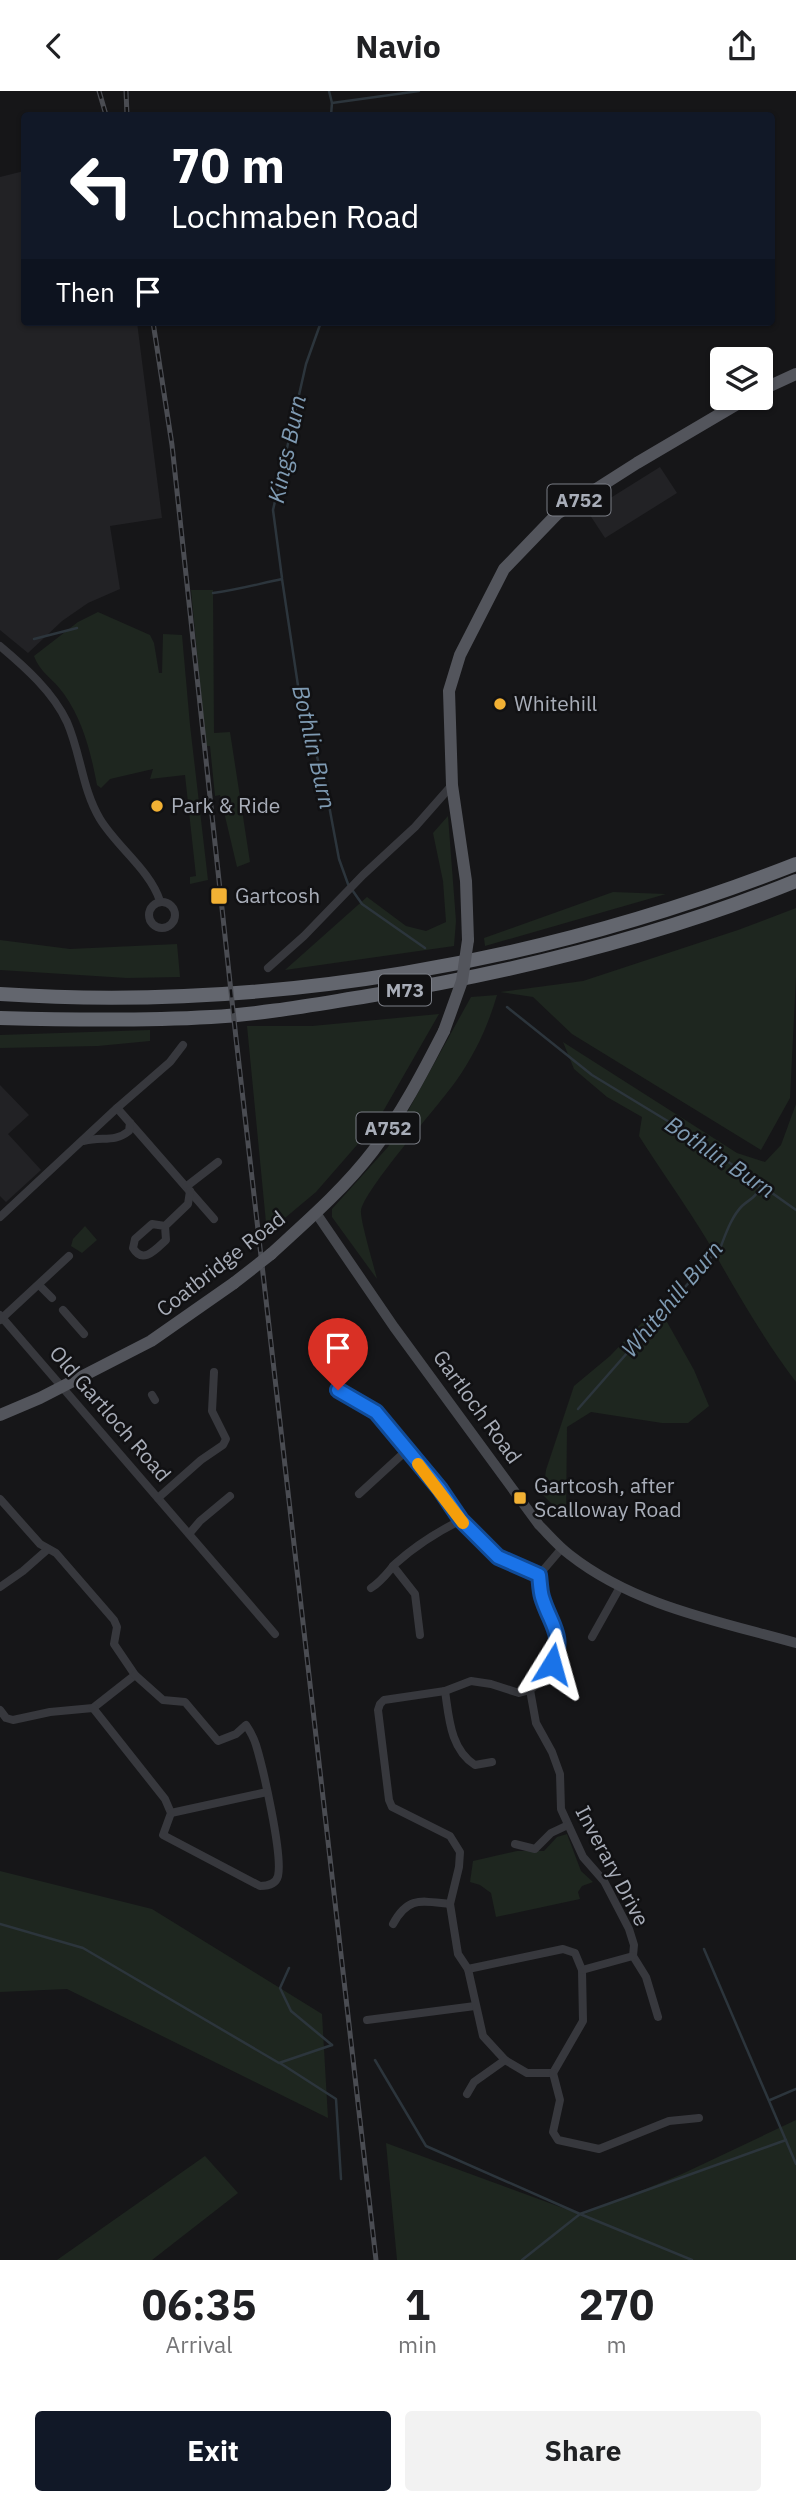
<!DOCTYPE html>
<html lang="en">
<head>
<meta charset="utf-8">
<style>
  :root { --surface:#fff; --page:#f2f2f2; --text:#202124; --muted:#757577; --accent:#111827 }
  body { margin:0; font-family:"IBM Plex Sans",sans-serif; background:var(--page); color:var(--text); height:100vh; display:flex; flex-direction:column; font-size:26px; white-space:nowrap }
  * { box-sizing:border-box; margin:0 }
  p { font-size:23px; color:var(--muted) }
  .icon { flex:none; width:38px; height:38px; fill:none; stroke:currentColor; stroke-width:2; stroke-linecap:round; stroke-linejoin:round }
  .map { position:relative; height:2169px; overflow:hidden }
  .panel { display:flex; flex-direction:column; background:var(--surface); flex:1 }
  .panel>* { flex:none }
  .guide { position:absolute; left:21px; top:21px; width:754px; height:214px; border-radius:7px; box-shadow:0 2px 5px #0004; background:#111827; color:#fff; overflow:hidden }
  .buttons { position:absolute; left:710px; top:256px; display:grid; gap:14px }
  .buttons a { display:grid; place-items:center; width:63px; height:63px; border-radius:7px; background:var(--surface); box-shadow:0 2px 5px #0004; font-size:35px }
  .pin { position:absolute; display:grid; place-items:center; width:60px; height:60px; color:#fff; margin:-72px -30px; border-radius:50% 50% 50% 0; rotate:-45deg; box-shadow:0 0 7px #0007 }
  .pin .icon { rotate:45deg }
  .me { position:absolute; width:77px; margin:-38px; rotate:8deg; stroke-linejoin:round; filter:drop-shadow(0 0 5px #0008) }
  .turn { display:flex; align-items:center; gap:24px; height:147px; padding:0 35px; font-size:32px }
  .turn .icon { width:91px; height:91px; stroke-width:2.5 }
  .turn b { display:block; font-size:49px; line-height:60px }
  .then { display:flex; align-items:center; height:66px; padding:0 35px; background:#0003; gap:14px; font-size:26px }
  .eta { display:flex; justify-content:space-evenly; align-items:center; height:119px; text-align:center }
  .eta b { font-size:42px; font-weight:700; line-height:49px }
  .cta { display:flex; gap:14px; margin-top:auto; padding:14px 35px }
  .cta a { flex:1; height:80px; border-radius:7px; background:var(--accent); color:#fff; font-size:28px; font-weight:700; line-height:80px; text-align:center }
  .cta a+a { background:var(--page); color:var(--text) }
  header { display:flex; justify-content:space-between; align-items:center; height:91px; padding:0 35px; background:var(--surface); font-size:32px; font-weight:700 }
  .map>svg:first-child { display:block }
  .built { fill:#222225 }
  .green { fill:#1e261f }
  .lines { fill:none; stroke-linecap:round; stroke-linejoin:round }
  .stream { stroke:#2c353c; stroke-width:2.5 }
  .street { stroke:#37383d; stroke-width:8 }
  .secondary { stroke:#45474d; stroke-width:10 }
  .primary { stroke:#53555c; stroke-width:12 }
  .highway { stroke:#63666e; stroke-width:14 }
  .rail-casing { stroke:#4a4c52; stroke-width:5 }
  .rail { stroke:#111113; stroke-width:2.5; stroke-dasharray:8; stroke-linecap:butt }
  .primary-bridge { stroke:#53555c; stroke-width:12 }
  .route-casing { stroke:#114b97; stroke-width:18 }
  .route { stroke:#1a73e8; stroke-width:12 }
  .slow { stroke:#f59e0b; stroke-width:12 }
  .poi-dot { fill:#f2b134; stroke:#111113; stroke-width:2.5 }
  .labels { text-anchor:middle; stroke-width:5; stroke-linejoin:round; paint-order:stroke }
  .shield { fill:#111113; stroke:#7b7e86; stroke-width:2 }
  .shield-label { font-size:19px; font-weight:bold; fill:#a8adb8 }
  .poi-label { font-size:21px; fill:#a8adb8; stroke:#111113; text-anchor:start }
  .street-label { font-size:21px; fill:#a8adb8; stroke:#111113 }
  .water-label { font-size:23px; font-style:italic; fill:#7f9bb3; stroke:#111113 }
</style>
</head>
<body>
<header><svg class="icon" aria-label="back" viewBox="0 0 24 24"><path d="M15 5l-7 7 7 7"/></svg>Navio<svg class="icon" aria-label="share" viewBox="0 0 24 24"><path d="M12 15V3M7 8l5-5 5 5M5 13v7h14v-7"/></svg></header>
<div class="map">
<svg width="796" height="2169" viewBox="0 0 796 2169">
  <rect width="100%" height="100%" fill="#161618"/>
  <g class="built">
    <polygon points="24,80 24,231 137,231 162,427 110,435 120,498 88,512 62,530 28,562 0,539 0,86"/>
    <polygon points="660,376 677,402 605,447 588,421"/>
    <polygon points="0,994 29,1024 8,1043 41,1079 6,1111 0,1105"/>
  </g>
  <g class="green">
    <polygon points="191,499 213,499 214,642 230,641 250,771 237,776 220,704 215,705 210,655 206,655"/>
    <path d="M 98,521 L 150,544 L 154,552 L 159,582 L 162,582 L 163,543 L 182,544 L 190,634 L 208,789 L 190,793 L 190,786 L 196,785 L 185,684 L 150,688 L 153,678 L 110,688 L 101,697 L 97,694 C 91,662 83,630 64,603 C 53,587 41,583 34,565 L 78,531 Z"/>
    <polygon points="448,725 456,830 454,855 285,879 367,806 406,835 426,840 446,831 443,790 433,742"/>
    <polygon points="613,801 666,803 485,855 484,847"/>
    <polygon points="796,817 796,886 790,1007 761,1059 572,943 533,906 500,901 583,890 738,839"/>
    <polygon points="0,849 70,858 177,853 180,886 127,887 0,879"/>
    <path d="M 497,904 C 488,935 475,963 456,990 C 440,1013 363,1100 361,1120 C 360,1129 374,1175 377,1188 L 332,1126 L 332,1118 L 388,1056 L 471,906 Z"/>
    <polygon points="439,923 377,1031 316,1101 267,1142 247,935 312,935"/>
    <polygon points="150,939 150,950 98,955 0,957 0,944"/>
    <path d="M 563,951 L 737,1062 L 765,1071 L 781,1054 L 796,1013 L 796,1291 C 762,1246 735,1198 707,1149 C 686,1114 661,1080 639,1045 L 642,1026 L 607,1006 L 574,978 Z"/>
    <polygon points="85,1135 97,1149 82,1162 71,1155 73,1148"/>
    <polygon points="658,1215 694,1279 709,1315 688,1332 662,1332 591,1321 567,1336 566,1427 543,1404 546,1379 574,1295 610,1265"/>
    <polygon points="567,1743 581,1780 593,1791 582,1795 578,1801 580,1808 496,1826 491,1802 480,1794 470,1791 473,1770 517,1760 544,1760 557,1746"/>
    <polygon points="0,1780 152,1818 322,1923 328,2027 67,1898 0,1901"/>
    <polygon points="796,2029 796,2169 397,2169 386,2052 582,2124 682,2083"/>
    <polygon points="205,2065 238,2102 152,2169 57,2169"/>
  </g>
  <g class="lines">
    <g class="stream">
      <polyline points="329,0 332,12 331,24"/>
      <polyline points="332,12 419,0"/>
      <polyline points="282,487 273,419 306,273 321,231"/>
      <path d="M 213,502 C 237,499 258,493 282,488 L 300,608 L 325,693 L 339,768 L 348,793 L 362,813 L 425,857"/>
      <polyline points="34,548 77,537"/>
      <polyline points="507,916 592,984 689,1043 796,1119"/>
      <path d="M 578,1318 L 721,1155 C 726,1142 732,1125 742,1115 C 751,1107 756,1107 760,1095"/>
      <polyline points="0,1833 83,1857 279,1972 332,1954"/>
      <polyline points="704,1858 796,2073"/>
      <polyline points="289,1877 280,1897 291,1920 332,1954"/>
      <polyline points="375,1969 426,2055 580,2123 692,2169"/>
      <polyline points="280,1972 336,2008 341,2088"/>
      <polyline points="770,2009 796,1998"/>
      <polyline points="522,2169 580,2123 786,2049"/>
    </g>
    <g class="street">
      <path d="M 0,555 C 25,576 53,601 67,631 C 81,663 82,698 100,728 C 117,756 150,779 160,810"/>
      <circle cx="162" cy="824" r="13"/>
      <polyline points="268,877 304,845 363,784 415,736 452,694"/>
      <polyline points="117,1017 214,1128"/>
      <path d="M 84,1050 C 102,1045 114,1052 129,1040 L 130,1032"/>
      <polyline points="187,1095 218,1071"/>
      <polyline points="0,1126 117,1017 170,971 183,954"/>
      <path d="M 165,1135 L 152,1133 L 135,1148 L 133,1157 C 143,1174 156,1158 166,1149 L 165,1135 L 188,1113 L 190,1100"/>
      <polyline points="39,1194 52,1207"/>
      <polyline points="63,1219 84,1243"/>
      <polyline points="0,1224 275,1543"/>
      <polyline points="0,1229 69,1165"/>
      <polyline points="339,1299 376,1321 440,1398 461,1429 498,1466 539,1484"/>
      <polyline points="152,1304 155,1309"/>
      <polyline points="359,1403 407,1359"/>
      <polyline points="158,1407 201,1369 223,1354 226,1348 212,1320 214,1281"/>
      <polyline points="0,1408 40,1453 56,1462 114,1529 117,1536 114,1553 135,1584 93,1617 50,1621 13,1629 6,1627 0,1619"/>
      <polyline points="189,1443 200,1430 230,1405"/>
      <polyline points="393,1475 415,1503 420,1544"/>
      <polyline points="0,1496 23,1480 48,1458"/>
      <path d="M 371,1497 C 382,1490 387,1482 395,1473 C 415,1455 437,1441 461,1429"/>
      <polyline points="592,1546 620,1496"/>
      <polyline points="530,1599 536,1632 552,1661 560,1683 561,1718 583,1766 604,1790 629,1838 634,1854 633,1865 646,1886 658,1926"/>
      <path d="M 445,1600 C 449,1626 450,1658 475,1674 L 492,1671"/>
      <path d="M 93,1617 L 165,1708 L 171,1722 L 163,1744 L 260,1795 C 268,1795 276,1793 278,1785 C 283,1764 263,1677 256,1654 C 254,1647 250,1640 246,1634 L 236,1643 L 218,1650 L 185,1611 L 163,1609 L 135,1584"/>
      <polyline points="171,1722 267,1701"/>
      <polyline points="515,1753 535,1758 551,1742 568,1734"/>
      <path d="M 393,1833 C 408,1805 421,1810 450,1813"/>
      <polyline points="468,1878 563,1858 575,1862 582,1879 583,1930 553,1982"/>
      <polyline points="582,1879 633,1865"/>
      <polyline points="367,1929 475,1915"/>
      <polyline points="553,1982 527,1982 505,1969 483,1945 468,1878 458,1863 450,1813 459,1776 460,1761 450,1745 392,1716 389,1709 378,1619 380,1613 384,1609 445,1600 471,1590 491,1593 519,1602 530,1599 545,1587 558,1560 558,1544 541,1503 539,1484 562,1457"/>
      <polyline points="553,1982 560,2009 553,2041 558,2049 599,2058 669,2030 699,2027"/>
      <polyline points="467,2003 474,1991 505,1969"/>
    </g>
    <path class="secondary" d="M 316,1122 L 394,1236 L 539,1434 C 549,1444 558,1455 570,1464 C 635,1515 718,1530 796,1552"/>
    <g class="primary">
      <polyline points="761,299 796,283"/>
      <polyline points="468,849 466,790 452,694 449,600 460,564 504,478 557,423 637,372 749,306"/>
      <path d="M 271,1163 C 306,1131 344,1098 373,1060 C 401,1023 423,981 444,940"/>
      <polyline points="0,1324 40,1307 151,1250 234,1192"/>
    </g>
    <g class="highway">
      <path d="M 0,903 C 271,921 543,872 796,773"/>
      <path d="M 0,927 C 70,929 141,930 211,926 C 264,923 317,913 368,905 C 515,881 658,846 796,790"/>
    </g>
    <defs>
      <g id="rail">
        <polyline points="99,0 106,24"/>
        <polyline points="126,0 127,24"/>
        <polyline points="153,231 172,354 236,947 376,2169"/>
      </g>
    </defs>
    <use href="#rail" class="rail-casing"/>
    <use href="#rail" class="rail"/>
    <g class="primary-bridge">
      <polyline points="444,940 462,890 468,849"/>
      <polyline points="234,1192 271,1163"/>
    </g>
  </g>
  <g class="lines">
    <defs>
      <path id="route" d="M 338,1299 L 376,1321 L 440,1398 L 461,1429 L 498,1466 L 539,1484 C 540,1491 540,1499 542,1506 C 550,1533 566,1545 552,1573"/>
    </defs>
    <use href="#route" class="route-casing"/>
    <use href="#route" class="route"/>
    <polyline class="slow" points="418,1373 463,1432"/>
  </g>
  <g class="poi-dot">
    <circle cx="500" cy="613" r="7"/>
    <circle cx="157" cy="715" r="7"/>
    <rect x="210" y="796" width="18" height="18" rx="3.5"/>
    <rect x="513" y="1400" width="14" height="14" rx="3.5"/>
  </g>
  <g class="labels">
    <g class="shield">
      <rect x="547.5" y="393.5" width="63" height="31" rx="5"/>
      <rect x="379" y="883.5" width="52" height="31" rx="5"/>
      <rect x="356.5" y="1021.5" width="63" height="31" rx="5"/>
    </g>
    <g class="shield-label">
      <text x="579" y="416">A752</text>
      <text x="405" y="906">M73</text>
      <text x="388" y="1044">A752</text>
    </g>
    <g class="poi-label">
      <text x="514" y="620">Whitehill</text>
      <text x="171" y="722">Park &amp; Ride</text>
      <text x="235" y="812">Gartcosh</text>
      <text x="534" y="1402">Gartcosh, after<tspan x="534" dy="24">Scalloway Road</tspan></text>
    </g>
    <g class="street-label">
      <text transform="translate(221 1173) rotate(-38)" y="7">Coatbridge Road</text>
      <text transform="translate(477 1316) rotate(54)" y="7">Gartloch Road</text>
      <text transform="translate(110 1323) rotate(49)" y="7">Old Gartloch Road</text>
      <text transform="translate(612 1775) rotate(62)" y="7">Inverary Drive</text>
    </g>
    <g class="water-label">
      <text transform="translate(287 358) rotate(-78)" y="8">Kings Burn</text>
      <text transform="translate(314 656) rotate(77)" y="8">Bothlin Burn</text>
      <text transform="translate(720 1066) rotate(34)" y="8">Bothlin Burn</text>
      <text transform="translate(672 1208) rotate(-50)" y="8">Whitehill Burn</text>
    </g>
  </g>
</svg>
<div class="buttons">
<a><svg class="icon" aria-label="layers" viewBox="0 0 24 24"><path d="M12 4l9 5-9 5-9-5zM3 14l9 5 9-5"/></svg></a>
</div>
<div class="pin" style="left:338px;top:1299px;background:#d93025"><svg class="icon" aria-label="arrive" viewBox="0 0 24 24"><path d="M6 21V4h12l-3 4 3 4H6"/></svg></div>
<svg class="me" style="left:552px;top:1573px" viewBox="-20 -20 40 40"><path d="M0-17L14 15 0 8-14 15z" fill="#1a73e8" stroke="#fff" stroke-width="4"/></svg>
<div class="guide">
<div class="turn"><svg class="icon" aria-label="left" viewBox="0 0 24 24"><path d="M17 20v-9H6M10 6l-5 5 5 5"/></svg><div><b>70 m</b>Lochmaben Road</div></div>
<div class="then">Then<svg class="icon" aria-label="arrive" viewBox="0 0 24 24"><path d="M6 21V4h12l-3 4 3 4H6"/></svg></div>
</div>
</div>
<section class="panel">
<div class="eta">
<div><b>06:35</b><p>Arrival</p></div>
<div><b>1</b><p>min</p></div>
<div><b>270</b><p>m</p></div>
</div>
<div class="cta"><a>Exit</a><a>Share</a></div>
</section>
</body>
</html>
